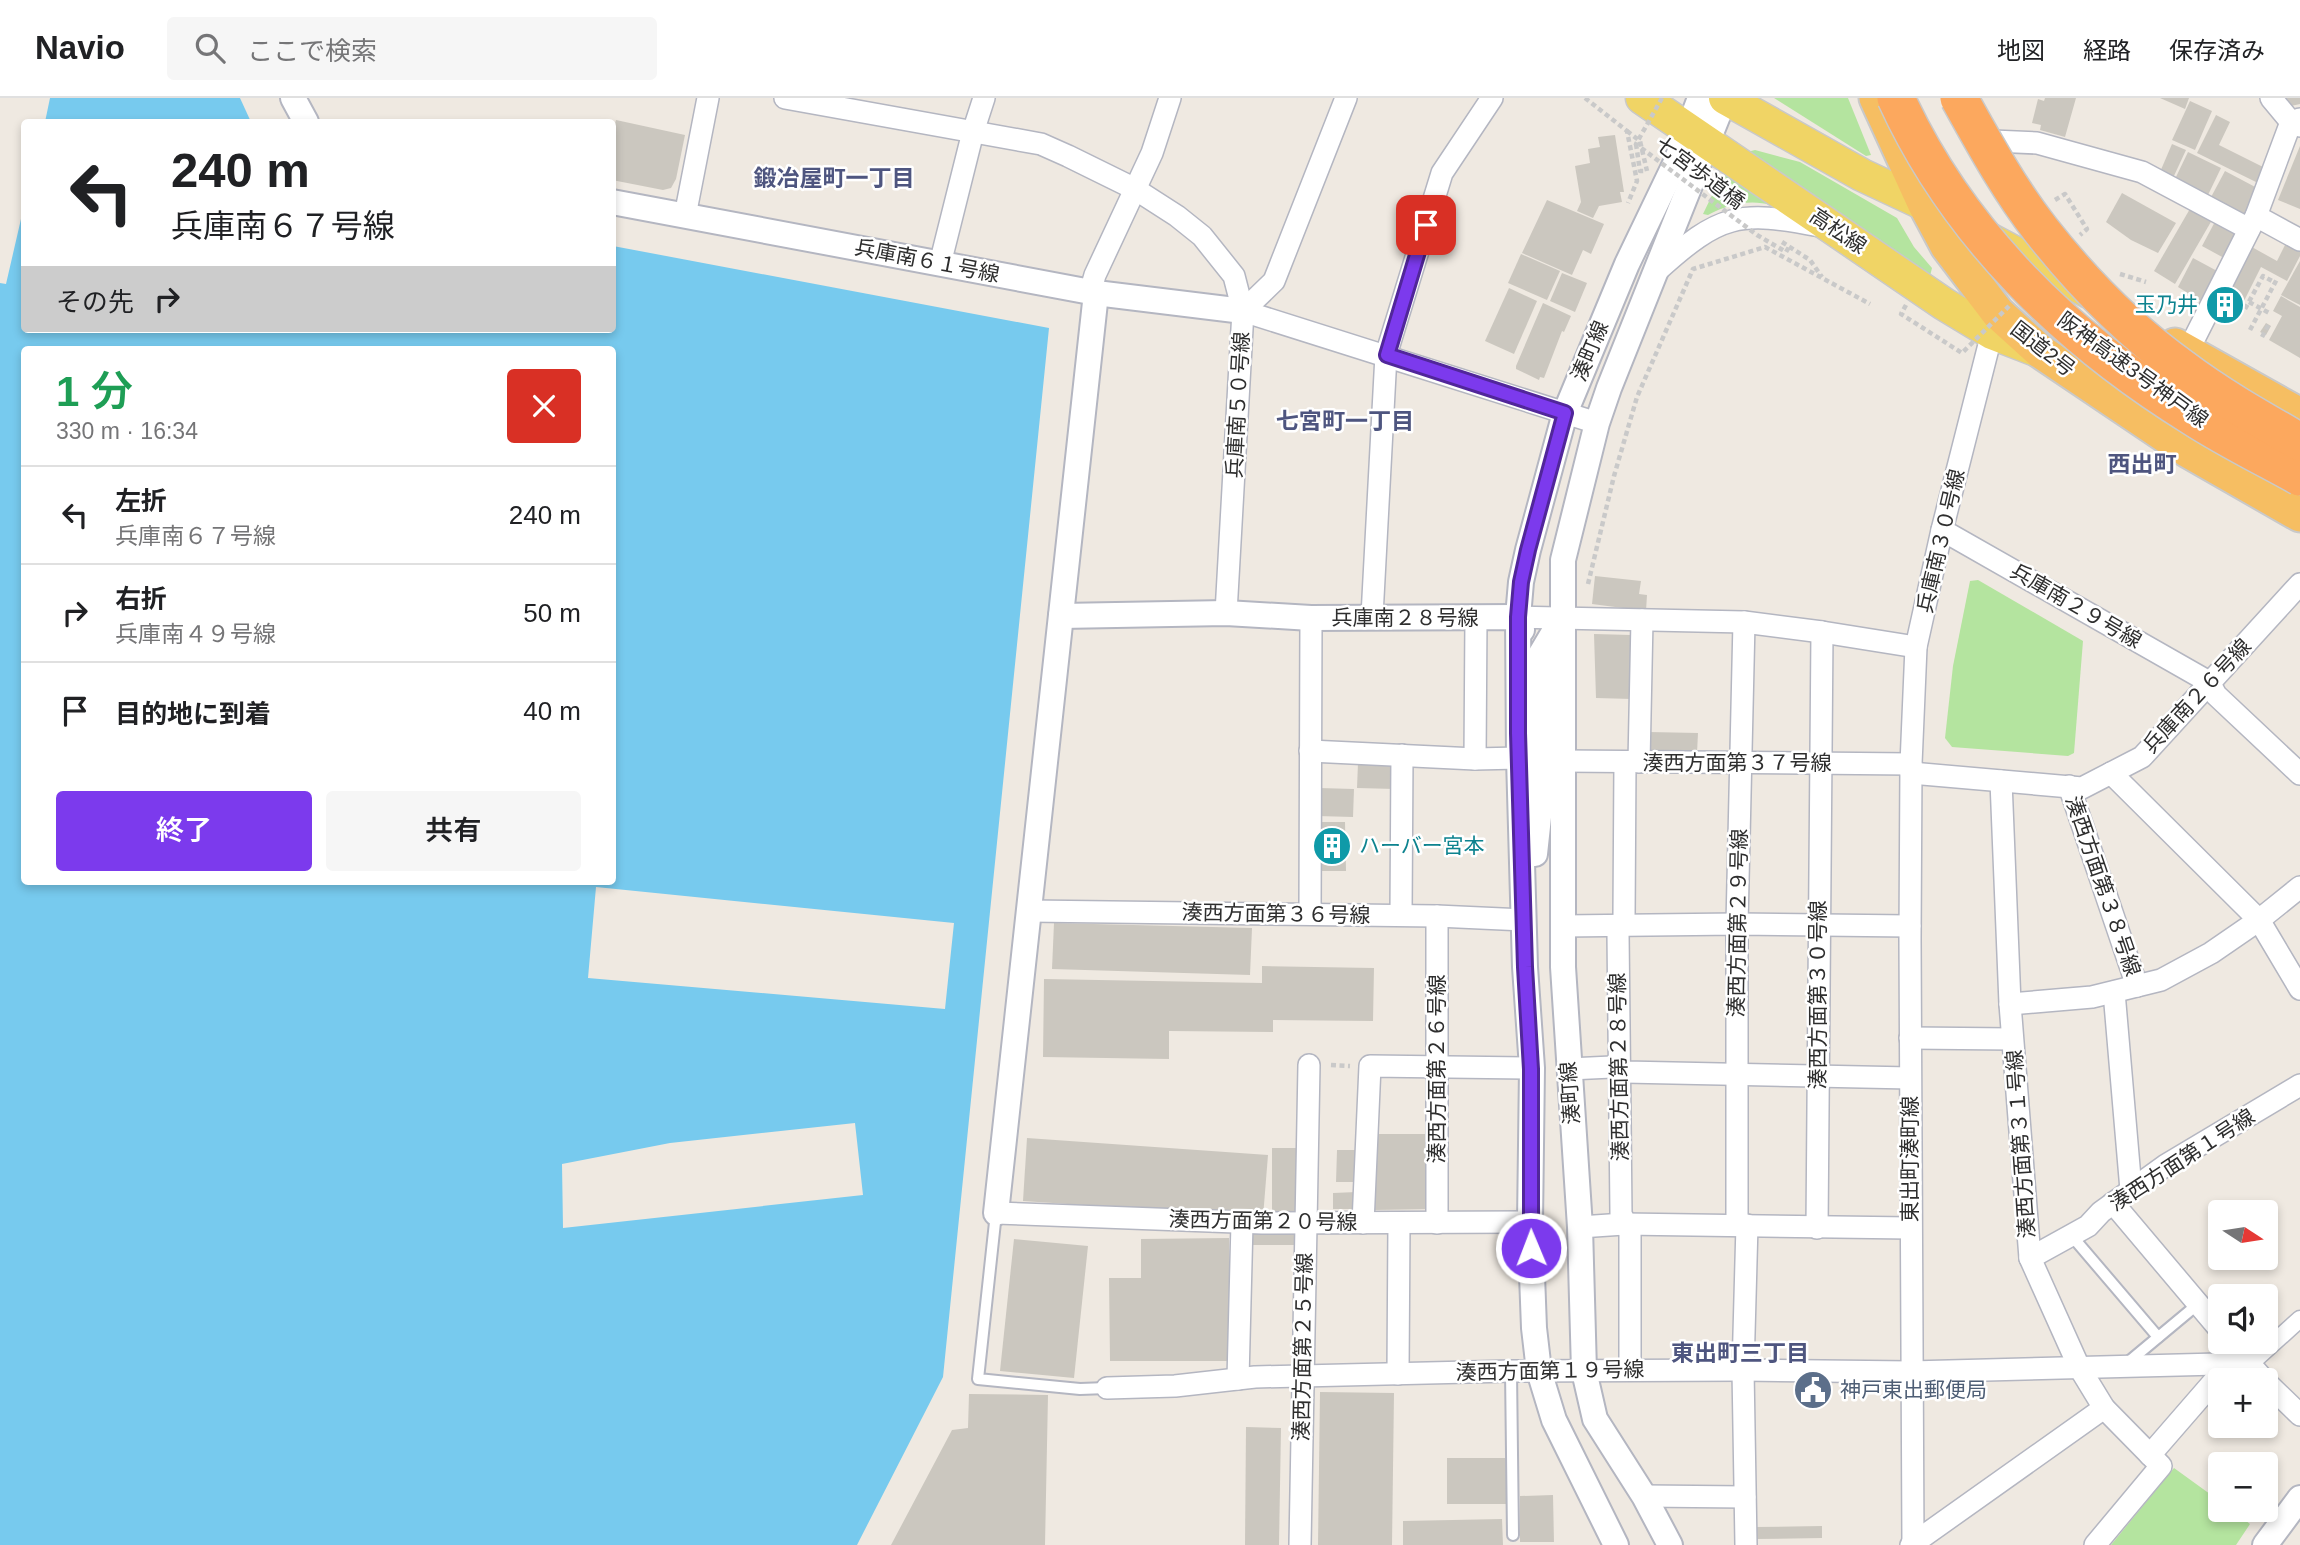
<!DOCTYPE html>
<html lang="ja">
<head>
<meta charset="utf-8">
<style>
  :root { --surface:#fff; --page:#f6f6f6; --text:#202124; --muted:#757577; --line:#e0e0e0; --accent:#7c3aed }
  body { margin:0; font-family:Helvetica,"Noto Sans JP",sans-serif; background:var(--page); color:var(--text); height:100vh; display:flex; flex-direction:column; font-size:26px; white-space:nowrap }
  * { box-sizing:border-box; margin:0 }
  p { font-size:23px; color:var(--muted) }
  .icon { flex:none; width:38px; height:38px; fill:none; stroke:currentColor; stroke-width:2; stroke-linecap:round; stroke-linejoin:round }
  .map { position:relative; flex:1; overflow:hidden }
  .details { position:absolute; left:21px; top:248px; width:595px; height:539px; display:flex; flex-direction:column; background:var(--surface); border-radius:7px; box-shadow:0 4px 10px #0003 }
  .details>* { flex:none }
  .banner { position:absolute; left:21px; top:21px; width:595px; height:214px; border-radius:7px; box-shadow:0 4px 10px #0003; background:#fff; color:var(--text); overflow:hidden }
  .needle { width:46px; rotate:102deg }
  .tools { position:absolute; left:2208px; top:1102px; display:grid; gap:14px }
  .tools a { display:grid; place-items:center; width:70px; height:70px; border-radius:7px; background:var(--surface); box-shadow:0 4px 10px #0003; font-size:35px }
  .pin { position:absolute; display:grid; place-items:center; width:60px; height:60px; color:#fff; margin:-30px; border-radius:14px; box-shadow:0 4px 10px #0006 }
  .me { position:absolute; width:77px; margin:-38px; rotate:359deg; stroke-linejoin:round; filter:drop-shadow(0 0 5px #0008) }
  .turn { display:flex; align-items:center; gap:24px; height:147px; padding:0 35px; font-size:32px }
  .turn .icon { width:91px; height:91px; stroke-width:2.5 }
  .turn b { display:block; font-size:49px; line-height:60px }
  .then { display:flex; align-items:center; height:66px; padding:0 35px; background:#0003; gap:14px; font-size:26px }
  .round { display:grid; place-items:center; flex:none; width:74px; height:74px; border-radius:7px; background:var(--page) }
  .overview { display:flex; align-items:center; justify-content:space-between; height:119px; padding:0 35px }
  h1 { font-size:42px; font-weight:600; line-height:52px; color:#1e9e55 }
  .cta { display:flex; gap:14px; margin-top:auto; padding:14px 35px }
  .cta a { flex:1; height:80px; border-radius:7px; background:var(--accent); color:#fff; font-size:28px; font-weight:600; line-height:80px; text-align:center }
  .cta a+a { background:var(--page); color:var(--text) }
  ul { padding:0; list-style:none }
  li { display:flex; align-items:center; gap:21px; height:98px; padding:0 35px; border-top:2px solid var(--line) }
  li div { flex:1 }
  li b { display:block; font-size:26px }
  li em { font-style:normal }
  header { display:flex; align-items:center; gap:42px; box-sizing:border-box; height:98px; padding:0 35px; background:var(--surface); border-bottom:2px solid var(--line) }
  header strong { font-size:33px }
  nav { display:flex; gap:38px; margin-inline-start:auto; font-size:24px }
  .search { width:490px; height:63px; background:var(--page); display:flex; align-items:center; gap:18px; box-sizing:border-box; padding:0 24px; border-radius:7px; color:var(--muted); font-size:26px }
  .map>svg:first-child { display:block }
  .green { fill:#b4e49f }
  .water { fill:#77caee; fill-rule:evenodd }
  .building { fill:#cbc7bf }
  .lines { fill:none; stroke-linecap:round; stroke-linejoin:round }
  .service-casing { stroke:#b4b6c1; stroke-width:14 }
  .pedestrian-casing { stroke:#b4b6c1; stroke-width:19 }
  .minor-casing { stroke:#b4b6c1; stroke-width:24 }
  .tertiary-casing { stroke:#b4b6c1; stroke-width:28 }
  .primary-casing { stroke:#c9c9c9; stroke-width:35 }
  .trunk-casing { stroke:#c9c9c9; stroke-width:37 }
  .path { stroke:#c9c9c9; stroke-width:4.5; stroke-dasharray:5 3.5; stroke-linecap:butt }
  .service { stroke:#fff; stroke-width:10 }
  .pedestrian { stroke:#fff; stroke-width:16 }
  .minor { stroke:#fff; stroke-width:21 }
  .tertiary { stroke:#fff; stroke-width:24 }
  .primary { stroke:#f0d465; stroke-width:32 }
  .trunk { stroke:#f6be62; stroke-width:33 }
  .motorway-bridge-casing { stroke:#c9c9c9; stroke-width:40; stroke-linecap:butt }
  .path-bridge { stroke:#c9c9c9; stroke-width:4.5; stroke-dasharray:5 3.5; stroke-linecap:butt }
  .motorway-bridge { stroke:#fca85e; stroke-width:37 }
  .route-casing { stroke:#51269a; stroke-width:18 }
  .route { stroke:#7c3aed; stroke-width:12 }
  .labels { text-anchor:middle; stroke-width:5; stroke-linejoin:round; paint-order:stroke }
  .street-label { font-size:21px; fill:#2e2e2e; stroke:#fff }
  .culture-label { font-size:21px; fill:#0d838f; stroke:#fff; text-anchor:end }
  .service-label { font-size:21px; fill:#4e5e75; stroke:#fff; text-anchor:start }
  .neighbourhood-label { font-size:23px; font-weight:bold; fill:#4e557f; stroke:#fff }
</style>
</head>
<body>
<header>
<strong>Navio</strong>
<div class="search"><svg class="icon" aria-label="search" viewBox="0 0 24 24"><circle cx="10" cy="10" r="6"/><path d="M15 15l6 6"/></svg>ここで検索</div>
<nav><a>地図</a><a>経路</a><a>保存済み</a></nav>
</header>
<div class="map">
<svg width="2300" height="1447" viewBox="0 0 2300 1447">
  <rect width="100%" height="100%" fill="#efe9e1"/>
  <g class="green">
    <polygon points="1774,0 1848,0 1871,57 1866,58"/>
    <polygon points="1755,52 1800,64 1897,120 1914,149 1932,170 1930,178 1747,54"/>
    <path d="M 1728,72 L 1772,107 C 1749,101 1728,106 1708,117 L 1703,116 L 1716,89 Z"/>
    <polygon points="1978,482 2083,543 2074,655 2068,658 1952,649 1945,640 1953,568 1970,483"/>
    <polygon points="2174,1370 2221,1404 2221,1412 2232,1412 2250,1426 2236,1447 2111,1447"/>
  </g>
  <g class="water">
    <polygon points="50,0 240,0 251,24 45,24"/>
    <path d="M 24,108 L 24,231 L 612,231 L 613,148 L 1049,230 L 943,1279 L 857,1447 L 0,1447 L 0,185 L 6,186 ZM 24,252 L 612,252 L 612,784 L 24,784 ZM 596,789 L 954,825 L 945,911 L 588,880 ZM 855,1025 L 863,1097 L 563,1130 L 562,1066 L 670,1045 Z"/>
  </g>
  <g class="building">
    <polygon points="2045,0 2076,0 2065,39 2040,32 2041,27 2032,25 2038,1 2044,3"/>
    <polygon points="2160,0 2189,0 2185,11"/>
    <polygon points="2284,0 2300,0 2300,6 2291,8"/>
    <polygon points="2190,3 2212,13 2195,52 2172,42"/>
    <polygon points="2216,17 2230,24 2219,47 2265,70 2258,85 2197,55"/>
    <polygon points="616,22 685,37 676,81 671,90 663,92 612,82 612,38"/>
    <polygon points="1615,37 1624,94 1620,94 1622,104 1599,108 1593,120 1577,113 1581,104 1575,68 1590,65 1588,51 1600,49 1598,39"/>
    <polygon points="2172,46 2186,52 2173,80 2160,74"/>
    <polygon points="2300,48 2300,111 2278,102"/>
    <polygon points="2188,54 2221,70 2208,97 2175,81"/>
    <polygon points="2225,73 2259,91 2247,115 2242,117 2210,101"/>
    <polygon points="2122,95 2176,125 2158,155 2131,142 2106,124"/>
    <polygon points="1547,102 1604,126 1591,156 1583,152 1572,177 1522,155"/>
    <polygon points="2191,109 2212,122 2175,186 2154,173"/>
    <polygon points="2217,120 2239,131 2224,160 2202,148"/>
    <polygon points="2288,141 2300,147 2300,158 2287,183 2261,169 2240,211 2222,202 2250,148 2277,163"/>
    <polygon points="1521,156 1560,173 1547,202 1508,185"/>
    <polygon points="2193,160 2219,174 2204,205 2178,189"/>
    <polygon points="2300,163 2300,207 2281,197"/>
    <polygon points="1562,175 1587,185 1575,214 1550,203"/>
    <polygon points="1509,190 1537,203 1514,256 1485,243"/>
    <polygon points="2281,198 2300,209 2300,260 2269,242 2282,218 2273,213"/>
    <polygon points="1543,205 1571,218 1564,234 1562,233 1544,280 1540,279 1539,282 1516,271 1516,268"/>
    <polygon points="2266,225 2271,228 2266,237 2260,234"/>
    <polygon points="1595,478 1641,483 1639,496 1647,497 1646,513 1592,506"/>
    <polygon points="1594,536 1631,537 1630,562 1633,562 1632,601 1596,600"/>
    <polygon points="1649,634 1698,635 1697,655 1649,654"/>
    <polygon points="1358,665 1396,667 1395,691 1357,690"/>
    <polygon points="1319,690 1354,691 1353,719 1317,718"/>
    <polygon points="1318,724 1345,724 1346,773 1318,773"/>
    <polygon points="1054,825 1252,830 1250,877 1052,871"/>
    <polygon points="1262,868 1374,870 1373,923 1273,922 1273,934 1169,933 1169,961 1043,959 1044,881 1262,885"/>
    <polygon points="1374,1036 1433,1036 1433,1111 1374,1112"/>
    <polygon points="1027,1040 1268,1057 1263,1119 1023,1103"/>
    <polygon points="1272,1050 1300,1050 1299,1115 1272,1115"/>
    <polygon points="1337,1052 1357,1052 1356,1084 1336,1084"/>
    <polygon points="1357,1094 1357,1111 1333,1111 1333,1095"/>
    <rect x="1252" y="1134" width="44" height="13"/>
    <polygon points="1229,1140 1230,1263 1110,1263 1109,1180 1141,1180 1141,1141"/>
    <polygon points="1014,1141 1088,1148 1074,1280 1000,1273"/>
    <polygon points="1320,1294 1394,1295 1392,1447 1318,1447"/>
    <polygon points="969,1296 1048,1297 1045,1447 891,1447 952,1332 968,1330"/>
    <polygon points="1246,1329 1281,1330 1279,1447 1245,1447"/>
    <rect x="1447" y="1360" width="61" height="46"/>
    <polygon points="1553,1397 1554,1444 1520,1444 1520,1398"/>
    <polygon points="1502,1421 1503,1447 1403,1447 1403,1423"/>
    <polygon points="1822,1428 1822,1440 1755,1441 1755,1429"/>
  </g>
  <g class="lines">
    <defs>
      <g id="service">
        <polyline points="996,1115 978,1281 1080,1291 1107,1290"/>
        <polyline points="2071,1137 2158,1239"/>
        <polyline points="2126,1266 2198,1206"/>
        <polyline points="1511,1273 1513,1437"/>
      </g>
      <polyline id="pedestrian" points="2249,1267 2300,1221"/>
      <g id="minor">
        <polyline points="785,0 1041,46 1068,58 1135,91 1177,118 1202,138 1234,178 1243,213 1226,515"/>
        <polyline points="2271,0 2291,24 2300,28"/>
        <polyline points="1993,43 2037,45 2142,74 2249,131"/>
        <polyline points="685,118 708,0"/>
        <polyline points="2256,118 2300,142"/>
        <polyline points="940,166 973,34 984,0"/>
        <path d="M 1658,172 C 1720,116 1738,112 1820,128"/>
        <polyline points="1096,195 1093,184 1095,177 1152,55 1170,0"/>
        <polyline points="1243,213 1597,325"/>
        <polyline points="1243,213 1274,183 1346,0"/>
        <polyline points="2187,255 2256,118 2291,24 2300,21"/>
        <polyline points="1942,432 2209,584 2216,597 2300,676"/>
        <polyline points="1372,518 1386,257 1442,75 1492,0"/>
        <polyline points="1518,519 1744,524 1822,534 1916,549"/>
        <polyline points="1310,653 1475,661 1519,660"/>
        <polyline points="1475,661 1476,520"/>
        <polyline points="1562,663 1911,666"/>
        <polyline points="1625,664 1624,820 1618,834 1621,1116 1630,1135 1630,1272"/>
        <polyline points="1639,664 1642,522"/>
        <polyline points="1911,675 2082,690 2142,659 2300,486"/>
        <polyline points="2111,675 2259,822 2300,891"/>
        <polyline points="2001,683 2010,906 2030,1160 2079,1269 2104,1310 2161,1368 2095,1447"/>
        <polyline points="2069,688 2137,888"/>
        <polyline points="1029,813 1437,818 1524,822"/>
        <polyline points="1310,816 1311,520"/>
        <polyline points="1401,817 1402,657"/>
        <polyline points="1437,818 1437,1125"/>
        <polyline points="1563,828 1737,826 1910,828"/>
        <polyline points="2114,894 2131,1092"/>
        <polyline points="2010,906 2092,899 2161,882 2211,855 2259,822 2300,789"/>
        <polyline points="1910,940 2012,941"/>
        <polyline points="1569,971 1612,969 1625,974 1910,980"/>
        <polyline points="2113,1105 2221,1233"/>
        <polyline points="996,1115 1262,1125 1530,1124"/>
        <polyline points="1363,1125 1370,968 1532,970"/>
        <polyline points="1737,1126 1737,826 1744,524"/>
        <polyline points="1580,1129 1624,1126 1910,1130"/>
        <polyline points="1817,1130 1822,534"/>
        <polyline points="2030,1160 2088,1128 2101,1114 2166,1067 2300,987"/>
        <polyline points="2230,1244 2265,1283"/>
        <polyline points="1398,1276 1399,1125"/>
        <polyline points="1238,1281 1242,1125"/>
        <polyline points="2266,1284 2300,1317"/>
        <polyline points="1107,1290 1175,1288 1255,1279 1511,1273 1743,1272 1911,1274 2218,1266 2249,1267"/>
        <polyline points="2150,1357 2229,1266"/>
        <polyline points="1644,1398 1745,1399"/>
        <polyline points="1300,1447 1309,967"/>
        <polyline points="1746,1447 1743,1272 1747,1127"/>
        <polyline points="1911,1447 2104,1310"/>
        <polyline points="1913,1447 1910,841 1911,666 1916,549 1942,432 1995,223"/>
      </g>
      <g id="tertiary">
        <polyline points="293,0 306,24"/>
        <polyline points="612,104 1096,195 1243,213"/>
        <polyline points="1061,518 1226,515 1311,520 1518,519 1522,532"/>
        <polyline points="1535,756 1543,682 1539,559 1561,522"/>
        <polyline points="996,1115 1096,195"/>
        <polyline points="1616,1447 1554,1322 1539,1273 1534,1230 1530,1124 1532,970 1525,869 1519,660 1518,519 1521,484 1528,452 1565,315 1627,166 1675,66 1700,0"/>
        <polyline points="1670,1447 1644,1398 1595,1321 1584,1273 1580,1129 1563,869 1563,462 1597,325 1609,290 1725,0"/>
        <polyline points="2265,1447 2300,1400"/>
      </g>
      <g id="primary">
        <polyline points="1642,0 1944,206 1992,235 2036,252"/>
        <polyline points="1725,0 1862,77 1941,114"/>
        <polyline points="1989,141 2089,194"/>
      </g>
      <g id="trunk">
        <polyline points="1876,0 1924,105 1947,148 1998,215 2041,254 2188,353 2300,417"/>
        <polyline points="2175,247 2300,317"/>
      </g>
    </defs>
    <use href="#service" class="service-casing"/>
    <use href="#pedestrian" class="pedestrian-casing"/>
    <use href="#minor" class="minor-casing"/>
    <use href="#tertiary" class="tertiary-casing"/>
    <use href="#primary" class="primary-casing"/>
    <use href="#trunk" class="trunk-casing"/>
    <g class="path">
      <polyline points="1585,0 1627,33 1637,83 1628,105"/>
      <polyline points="1627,33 1640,43 1647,73"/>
      <polyline points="1636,46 1640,73 1646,73"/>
      <polyline points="1782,144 1810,162 1822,179"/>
      <polyline points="2120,176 2146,184"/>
      <polyline points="2249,204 2271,216"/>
      <polyline points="2245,211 2263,178 2274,184"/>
      <polyline points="2250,232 2277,181"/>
      <polyline points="2262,239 2269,226"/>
      <polyline points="1588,486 1614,378 1637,299 1693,171 1765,149 1870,206"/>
      <polyline points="1331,967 1350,968"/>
    </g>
    <use href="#service" class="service"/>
    <use href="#pedestrian" class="pedestrian"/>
    <use href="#minor" class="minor"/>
    <use href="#tertiary" class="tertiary"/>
    <use href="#primary" class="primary"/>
    <use href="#trunk" class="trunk"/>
    <defs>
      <g id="motorway-bridge">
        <path d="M 1896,0 C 1958,136 2067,241 2193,319 C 2227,341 2264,359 2300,379"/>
        <path d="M 1959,0 C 1984,45 2009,91 2041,132 C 2081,183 2129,232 2182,270 C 2219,298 2260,321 2300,344"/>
      </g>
    </defs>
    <use href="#motorway-bridge" class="motorway-bridge-casing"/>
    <g class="path-bridge">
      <polyline points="1662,0 1636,46 1757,137 1786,154 1789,149"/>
      <polyline points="2055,102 2065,96 2087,131 2080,137"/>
      <polyline points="1906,207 1901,216 1962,255 2009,208"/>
    </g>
    <use href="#motorway-bridge" class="motorway-bridge"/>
  </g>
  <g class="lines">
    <defs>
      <polyline id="route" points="1426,127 1387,257 1565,315 1528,452 1521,484 1518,519 1518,635 1525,869 1531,971 1531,1150"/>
    </defs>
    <use href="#route" class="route-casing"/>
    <use href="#route" class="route"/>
  </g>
  <defs>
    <symbol id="building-disc" viewBox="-11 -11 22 22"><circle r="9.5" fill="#0f9aa8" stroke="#fff"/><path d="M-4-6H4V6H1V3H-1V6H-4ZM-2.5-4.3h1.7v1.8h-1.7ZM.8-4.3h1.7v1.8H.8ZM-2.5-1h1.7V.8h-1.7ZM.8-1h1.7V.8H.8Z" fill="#fff"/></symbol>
    <symbol id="civic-disc" viewBox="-11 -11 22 22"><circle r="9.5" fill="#5c6f8a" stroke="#fff"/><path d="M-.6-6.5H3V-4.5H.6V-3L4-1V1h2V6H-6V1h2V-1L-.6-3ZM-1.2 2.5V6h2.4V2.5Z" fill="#fff"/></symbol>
  </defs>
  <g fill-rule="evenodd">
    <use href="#building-disc" x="2203" y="185" width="44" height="44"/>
    <use href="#building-disc" x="1310" y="726" width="44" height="44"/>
    <use href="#civic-disc" x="1791" y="1270" width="44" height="44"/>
  </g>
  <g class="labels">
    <g class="street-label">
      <text transform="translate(1700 75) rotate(37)" y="7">七宮歩道橋</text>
      <text transform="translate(1838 133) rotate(34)" y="7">高松線</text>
      <text transform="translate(927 163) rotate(11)" y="7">兵庫南６１号線</text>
      <text transform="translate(2043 251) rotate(38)" y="7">国道2号</text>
      <text transform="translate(1590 253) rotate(-67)" y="7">湊町線</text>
      <text transform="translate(2133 272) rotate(36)" y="7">阪神高速3号神戸線</text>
      <text transform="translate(1238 307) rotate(-87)" y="7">兵庫南５０号線</text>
      <text transform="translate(1941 443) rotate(-77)" y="7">兵庫南３０号線</text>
      <text transform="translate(2076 508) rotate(30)" y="7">兵庫南２９号線</text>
      <text x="1405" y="527">兵庫南２８号線</text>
      <text transform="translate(2197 598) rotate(-47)" y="7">兵庫南２６号線</text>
      <text x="1737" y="672">湊西方面第３７号線</text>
      <text transform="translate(2103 788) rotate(71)" y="7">湊西方面第３８号線</text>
      <text transform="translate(1276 816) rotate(1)" y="7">湊西方面第３６号線</text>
      <text transform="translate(1738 825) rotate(-89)" y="7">湊西方面第２９号線</text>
      <text transform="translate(1818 897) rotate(-90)" y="7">湊西方面第３０号線</text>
      <text transform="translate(1619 969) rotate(-91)" y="7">湊西方面第２８号線</text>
      <text transform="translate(1437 971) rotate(-90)" y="7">湊西方面第２６号線</text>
      <text transform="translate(1570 995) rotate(-94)" y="7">湊町線</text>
      <text transform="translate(2021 1046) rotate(-94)" y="7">湊西方面第３１号線</text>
      <text transform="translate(1910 1061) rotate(-90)" y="7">東出町湊町線</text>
      <text transform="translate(2182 1062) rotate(-33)" y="7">湊西方面第１号線</text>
      <text transform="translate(1263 1123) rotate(1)" y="7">湊西方面第２０号線</text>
      <text transform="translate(1303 1249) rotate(-89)" y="7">湊西方面第２５号線</text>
      <text transform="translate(1550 1273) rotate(-1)" y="7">湊西方面第１９号線</text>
    </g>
    <g class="culture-label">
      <text x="2198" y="214">玉乃井</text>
      <text x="1359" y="755" text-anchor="start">ハーバー宮本</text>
    </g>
    <g class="service-label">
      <text x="1840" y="1299">神戸東出郵便局</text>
    </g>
    <g class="neighbourhood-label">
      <text x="834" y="88">鍛冶屋町一丁目</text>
      <text x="1345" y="331">七宮町一丁目</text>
      <text x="2142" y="374">西出町</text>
      <text x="1740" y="1263">東出町三丁目</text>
    </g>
  </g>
</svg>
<div class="tools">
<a><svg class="needle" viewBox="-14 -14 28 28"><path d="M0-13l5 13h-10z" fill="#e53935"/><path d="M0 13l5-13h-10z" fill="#757577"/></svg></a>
<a><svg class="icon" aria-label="sound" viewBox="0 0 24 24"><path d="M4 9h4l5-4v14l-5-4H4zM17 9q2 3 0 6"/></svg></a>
<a>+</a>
<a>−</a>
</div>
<div class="pin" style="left:1426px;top:127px;background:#d93025"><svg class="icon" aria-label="arrive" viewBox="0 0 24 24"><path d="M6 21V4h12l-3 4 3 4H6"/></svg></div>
<svg class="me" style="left:1531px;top:1150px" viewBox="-20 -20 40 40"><circle r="17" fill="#7c3aed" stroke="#fff" stroke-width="3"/><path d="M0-11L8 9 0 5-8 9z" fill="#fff"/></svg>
<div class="banner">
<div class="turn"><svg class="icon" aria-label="left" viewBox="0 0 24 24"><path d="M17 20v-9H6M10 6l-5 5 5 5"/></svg><div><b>240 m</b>兵庫南６７号線</div></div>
<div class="then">その先<svg class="icon" aria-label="right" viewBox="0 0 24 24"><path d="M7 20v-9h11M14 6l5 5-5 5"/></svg></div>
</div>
<section class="details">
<div class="overview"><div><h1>1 分</h1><p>330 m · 16:34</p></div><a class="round" style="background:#d93025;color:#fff"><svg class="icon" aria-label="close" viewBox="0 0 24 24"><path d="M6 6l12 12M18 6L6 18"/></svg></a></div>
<ul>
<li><svg class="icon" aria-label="left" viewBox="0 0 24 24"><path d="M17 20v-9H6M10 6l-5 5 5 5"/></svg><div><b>左折</b><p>兵庫南６７号線</p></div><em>240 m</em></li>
<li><svg class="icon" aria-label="right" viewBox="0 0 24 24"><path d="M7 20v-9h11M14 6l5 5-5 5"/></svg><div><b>右折</b><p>兵庫南４９号線</p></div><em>50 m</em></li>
<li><svg class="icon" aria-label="arrive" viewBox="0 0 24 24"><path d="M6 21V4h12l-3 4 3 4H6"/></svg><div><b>目的地に到着</b></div><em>40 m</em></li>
</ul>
<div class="cta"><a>終了</a><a>共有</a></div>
</section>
</div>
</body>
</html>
